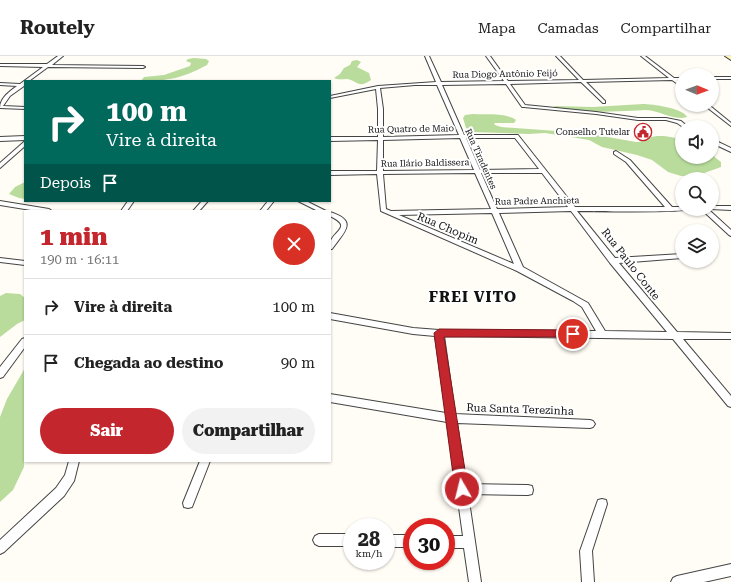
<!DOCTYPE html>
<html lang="pt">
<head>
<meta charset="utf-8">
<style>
  :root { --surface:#fff; --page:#f2f2f2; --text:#222; --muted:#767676; --line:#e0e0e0; --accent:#c4262e }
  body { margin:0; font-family:"Roboto Serif",serif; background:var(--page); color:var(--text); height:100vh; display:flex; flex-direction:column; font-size:15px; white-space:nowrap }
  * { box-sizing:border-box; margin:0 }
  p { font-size:13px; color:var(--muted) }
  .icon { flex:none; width:22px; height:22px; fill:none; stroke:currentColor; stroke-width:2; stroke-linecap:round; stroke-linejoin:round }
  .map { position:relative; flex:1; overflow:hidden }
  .panel { position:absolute; left:24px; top:154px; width:307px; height:252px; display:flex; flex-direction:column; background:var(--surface); border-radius:0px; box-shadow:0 1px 3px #0004 }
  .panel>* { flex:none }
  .top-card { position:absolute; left:24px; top:24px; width:307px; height:122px; border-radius:0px; box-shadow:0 1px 3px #0004; background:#00695c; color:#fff; overflow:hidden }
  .needle { width:26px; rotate:91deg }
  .buttons { position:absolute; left:675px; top:12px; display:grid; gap:8px }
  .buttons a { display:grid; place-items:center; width:44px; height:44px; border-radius:50%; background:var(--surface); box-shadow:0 1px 3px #0004; font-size:20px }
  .speed { position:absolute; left:343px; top:462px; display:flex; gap:8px; font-size:20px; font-weight:700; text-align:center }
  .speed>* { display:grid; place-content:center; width:52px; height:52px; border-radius:50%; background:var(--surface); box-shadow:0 1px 3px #0004; line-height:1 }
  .speed small { font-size:10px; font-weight:400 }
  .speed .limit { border:6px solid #d22; background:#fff; color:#111 }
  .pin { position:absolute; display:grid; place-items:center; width:34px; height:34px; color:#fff; margin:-17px; border:2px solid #fff; border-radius:50%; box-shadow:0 1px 4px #0007 }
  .me { position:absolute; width:44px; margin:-22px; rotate:352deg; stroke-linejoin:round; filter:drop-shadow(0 0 3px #0008) }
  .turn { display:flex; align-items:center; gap:14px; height:84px; padding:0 16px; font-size:18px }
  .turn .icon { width:52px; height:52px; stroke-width:2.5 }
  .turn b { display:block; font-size:28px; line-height:34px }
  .then { display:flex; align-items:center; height:38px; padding:0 16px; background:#0003; gap:8px; font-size:15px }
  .round { display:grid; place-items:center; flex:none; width:42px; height:42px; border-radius:21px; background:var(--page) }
  .overview { display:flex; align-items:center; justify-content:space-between; height:68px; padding:0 16px }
  h1 { font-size:24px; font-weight:800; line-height:30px; color:var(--accent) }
  .action { display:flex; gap:8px; margin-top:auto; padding:8px 16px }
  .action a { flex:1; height:46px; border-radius:24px; background:var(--accent); color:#fff; font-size:16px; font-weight:800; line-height:46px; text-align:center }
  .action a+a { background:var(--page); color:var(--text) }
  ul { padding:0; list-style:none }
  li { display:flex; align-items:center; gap:12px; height:56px; padding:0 16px; border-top:1px solid var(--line) }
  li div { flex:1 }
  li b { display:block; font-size:15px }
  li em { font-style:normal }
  header { display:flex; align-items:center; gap:24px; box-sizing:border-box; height:56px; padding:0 20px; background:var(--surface); border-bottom:1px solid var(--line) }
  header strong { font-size:19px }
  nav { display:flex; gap:22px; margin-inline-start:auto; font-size:14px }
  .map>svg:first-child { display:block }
  .forest { fill:#b9dc9c }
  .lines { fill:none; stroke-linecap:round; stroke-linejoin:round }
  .street-casing { stroke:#444; stroke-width:2 }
  .secondary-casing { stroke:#333; stroke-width:2 }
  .street { fill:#fff; fill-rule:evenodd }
  .secondary { fill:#fff6b0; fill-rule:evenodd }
  .route { fill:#c4262e; stroke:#7f191e }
  .labels { text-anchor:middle; stroke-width:4; stroke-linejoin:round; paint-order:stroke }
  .far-street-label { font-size:9px; fill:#111; stroke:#fff }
  .far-poi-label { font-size:9px; fill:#111; stroke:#fff; text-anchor:end }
  .street-label { font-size:11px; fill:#111; stroke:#fff }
  .district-label { font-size:15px; font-weight:bold; letter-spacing:1px; fill:#111; stroke:#fff }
</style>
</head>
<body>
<header>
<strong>Routely</strong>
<nav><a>Mapa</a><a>Camadas</a><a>Compartilhar</a></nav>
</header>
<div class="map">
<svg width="731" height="526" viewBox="0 0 731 526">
  <rect width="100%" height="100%" fill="#fffdf5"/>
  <g class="forest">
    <path d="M 194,2 L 206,3 L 209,5 L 207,9 C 183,22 168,25 141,25 L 144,21 L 164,19 L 190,10 L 191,7 L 186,5 L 188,3 Z"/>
    <path d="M 357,4 L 361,6 L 357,11 L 369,17 L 371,24 C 358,33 358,25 347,23 C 342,23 338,24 334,22 L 340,18 L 344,12 L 350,9 L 352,5 Z"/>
    <path d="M 643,48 C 652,48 683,52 687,61 C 674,65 659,54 645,54 C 629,55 562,59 554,50 L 593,51 Z"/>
    <path d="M 473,58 C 486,59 505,56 516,64 L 514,67 L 494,67 L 495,69 L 501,71 L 585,77 L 636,86 C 642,86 644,84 649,82 C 658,78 673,81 682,84 L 682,101 L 712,101 L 712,99 L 721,106 L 721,111 L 696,120 L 681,120 L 668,116 L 652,104 L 637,99 L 602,91 L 589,84 L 571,81 L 545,77 L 528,78 L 471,76 L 466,72 L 463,62 L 465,59 Z"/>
    <polygon points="25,126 25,143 19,142 9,138 15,131"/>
    <polygon points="6,237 20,238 25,242 25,264 17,268 0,281 0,240"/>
    <polygon points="25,312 24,411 13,434 0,446 0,361 7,343"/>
  </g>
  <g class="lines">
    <defs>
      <g id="street">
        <path d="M 58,0 L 63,0 L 52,9 L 143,10 L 145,11 L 143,12 L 48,11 L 29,25 L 25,25 L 24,30 L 10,40 L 3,50 L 25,51 L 25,53 L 0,52 C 0,42 9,36 17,30 L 0,29 L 0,27 L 20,28 L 43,11 L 0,10 L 0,8 L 47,8 Z"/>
        <path d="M 425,0 L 429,0 L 441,26 L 504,25 L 486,0 L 490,0 L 508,25 L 579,24 L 556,0 L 560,0 L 583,24 L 669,22 L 641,0 L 645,0 L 674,22 L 682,22 L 682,24 L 677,24 L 682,28 L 682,31 L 672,24 L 586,26 L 605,45 L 605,47 L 603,47 L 581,26 L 510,28 L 525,49 L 596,56 L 638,62 L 666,62 L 681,65 L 688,71 L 683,71 L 677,67 L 666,64 L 638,64 L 596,58 L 524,51 L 522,51 L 506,28 L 442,29 L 464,79 L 518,79 L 575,151 L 665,151 L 626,106 L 614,98 L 614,96 L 616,95 L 630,104 L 672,151 L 682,151 L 682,153 L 690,153 C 684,157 593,155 577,155 L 615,202 L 682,198 L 682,202 L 619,207 L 677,276 L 731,277 L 731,283 L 683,283 L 731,340 L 731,351 L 728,350 L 673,283 L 444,280 L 455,358 L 590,364 L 593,365 L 595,368 L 593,371 L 590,372 L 457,367 L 466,428 L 528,429 L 532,430 L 533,434 L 532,438 L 528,439 L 468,438 L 481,526 L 469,526 L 464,492 L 446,492 L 446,480 L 463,480 L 447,366 L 330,346 L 330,338 L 446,357 L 435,280 L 413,278 L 330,263 L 330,257 L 413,272 L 439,274 L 596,275 L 582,251 L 573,245 L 517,215 L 381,155 L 377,118 L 330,119 L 330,115 L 377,115 L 378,84 L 330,85 L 330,81 L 378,81 L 378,53 L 376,33 L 330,42 L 330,40 L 378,30 L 436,26 ZM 415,29 L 437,29 L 459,79 L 383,81 L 383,53 L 380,32 ZM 460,82 L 474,114 L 383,115 L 383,84 ZM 466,82 L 515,82 L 539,113 L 480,114 ZM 475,117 L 491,153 L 391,155 L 386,153 L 383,118 ZM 481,117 L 542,117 L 568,151 L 497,153 ZM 571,155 L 610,207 L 667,276 L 605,275 L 588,247 L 523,211 L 499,157 ZM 492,157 L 514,208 L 399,159 Z"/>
        <rect x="712" y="21" width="19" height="2"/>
        <polygon points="704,49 709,49 731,67 731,70"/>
        <polygon points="25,80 25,84 0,85 0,81"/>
        <polygon points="712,83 731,92 731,96 712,87"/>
        <polygon points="25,85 25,90 0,112 0,107"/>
        <polygon points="0,145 49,153 52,155 37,155 0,149"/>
        <polygon points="128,145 134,145 127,155 121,155"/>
        <polygon points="202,145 208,145 199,155 193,155"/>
        <polygon points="268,145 274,145 266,155 260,155"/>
        <polygon points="298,145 306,145 326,155 318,155"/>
        <polygon points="712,150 731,150 731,154 710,153 712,153"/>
        <polygon points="701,153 708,153 731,174 731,180 729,179"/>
        <path d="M 330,156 C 359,165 344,176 332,193 L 330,193 C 330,191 329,189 330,187 C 334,174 353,171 330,160 Z"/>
        <polygon points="0,202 25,205 25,209 0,206"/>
        <polygon points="25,282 25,291 3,321 0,322 0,311 22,283"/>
        <polygon points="69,405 79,405 74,425 64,440 4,496 0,498 0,484 56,432 65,419"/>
        <polygon points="200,405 210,405 192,451 188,452 184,451 183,447"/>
        <polygon points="602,443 606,444 607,448 592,495 594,526 582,526 580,495 598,444"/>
        <polygon points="319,478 352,478 352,490 319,490 315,488 313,484 315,480"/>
        <rect x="386" y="479" width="26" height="12"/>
        <polygon points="731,508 731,520 704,526 671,526 673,522 677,520"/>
      </g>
      <polygon id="secondary" points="725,0 731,0 731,4"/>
    </defs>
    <use href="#street" class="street-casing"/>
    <use href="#secondary" class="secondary-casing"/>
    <use href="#street" class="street"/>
    <use href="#secondary" class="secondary"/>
  </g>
  <polygon class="route" points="439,273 573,274 577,278 573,281 444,281 468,433 466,437 462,439 457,437 455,433 434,277"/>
  <defs>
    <symbol id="civic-ring" viewBox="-11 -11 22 22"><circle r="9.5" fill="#fff" stroke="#c4262e" stroke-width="1.5"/><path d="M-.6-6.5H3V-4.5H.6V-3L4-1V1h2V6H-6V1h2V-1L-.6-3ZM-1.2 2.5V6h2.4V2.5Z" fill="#c4262e"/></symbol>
  </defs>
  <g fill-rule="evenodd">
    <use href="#civic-ring" x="633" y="66" width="20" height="20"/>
  </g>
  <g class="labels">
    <g class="far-street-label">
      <text transform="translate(505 18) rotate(-1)" y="3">Rua Diogo Antônio Feijó</text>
      <text transform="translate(411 73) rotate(-1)" y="3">Rua Quatro de Maio</text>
      <text transform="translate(481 103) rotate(66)" y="3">Rua Tiradentes</text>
      <text transform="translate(425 107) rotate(-1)" y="3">Rua Ilário Baldissera</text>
      <text transform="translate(537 145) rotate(-1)" y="3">Rua Padre Anchieta</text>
    </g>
    <g class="far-poi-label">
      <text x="630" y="79">Conselho Tutelar</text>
    </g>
    <g class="street-label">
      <text transform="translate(448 172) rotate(23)" y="4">Rua Chopim</text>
      <text transform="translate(631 208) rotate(52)" y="4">Rua Paulo Conte</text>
      <text transform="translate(520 353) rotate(2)" y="4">Rua Santa Terezinha</text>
    </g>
    <g class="district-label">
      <text x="473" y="246">FREI VITO</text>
    </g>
  </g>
</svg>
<div class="buttons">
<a><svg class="needle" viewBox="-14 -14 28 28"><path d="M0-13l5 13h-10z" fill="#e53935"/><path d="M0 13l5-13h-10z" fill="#767676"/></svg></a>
<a><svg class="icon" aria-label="sound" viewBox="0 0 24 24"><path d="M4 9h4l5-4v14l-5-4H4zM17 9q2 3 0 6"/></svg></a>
<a><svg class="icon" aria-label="search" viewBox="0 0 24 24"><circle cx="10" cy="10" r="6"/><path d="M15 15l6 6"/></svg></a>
<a><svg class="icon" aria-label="layers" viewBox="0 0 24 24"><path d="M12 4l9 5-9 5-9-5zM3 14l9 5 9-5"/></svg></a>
</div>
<div class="speed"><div>28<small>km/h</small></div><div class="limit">30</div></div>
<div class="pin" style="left:573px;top:278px;background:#d93025"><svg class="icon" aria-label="arrive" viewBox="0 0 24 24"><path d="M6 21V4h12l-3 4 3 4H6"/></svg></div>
<svg class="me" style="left:462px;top:433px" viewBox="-20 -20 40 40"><circle r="17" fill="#c4262e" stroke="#fff" stroke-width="3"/><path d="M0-11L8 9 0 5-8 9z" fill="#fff"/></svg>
<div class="top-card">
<div class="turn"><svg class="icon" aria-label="right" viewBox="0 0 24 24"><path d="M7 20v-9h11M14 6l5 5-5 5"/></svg><div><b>100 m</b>Vire à direita</div></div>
<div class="then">Depois<svg class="icon" aria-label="arrive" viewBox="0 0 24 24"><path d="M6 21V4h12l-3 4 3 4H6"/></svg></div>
</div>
<section class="panel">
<div class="overview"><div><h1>1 min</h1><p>190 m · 16:11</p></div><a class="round" style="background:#d93025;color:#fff"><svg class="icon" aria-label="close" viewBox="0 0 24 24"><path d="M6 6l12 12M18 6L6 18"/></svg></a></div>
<ul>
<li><svg class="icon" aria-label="right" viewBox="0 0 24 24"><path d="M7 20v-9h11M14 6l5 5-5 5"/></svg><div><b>Vire à direita</b></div><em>100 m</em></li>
<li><svg class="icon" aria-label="arrive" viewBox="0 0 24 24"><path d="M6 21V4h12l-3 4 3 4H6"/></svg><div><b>Chegada ao destino</b></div><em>90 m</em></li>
</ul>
<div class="action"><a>Sair</a><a>Compartilhar</a></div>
</section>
</div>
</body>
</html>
